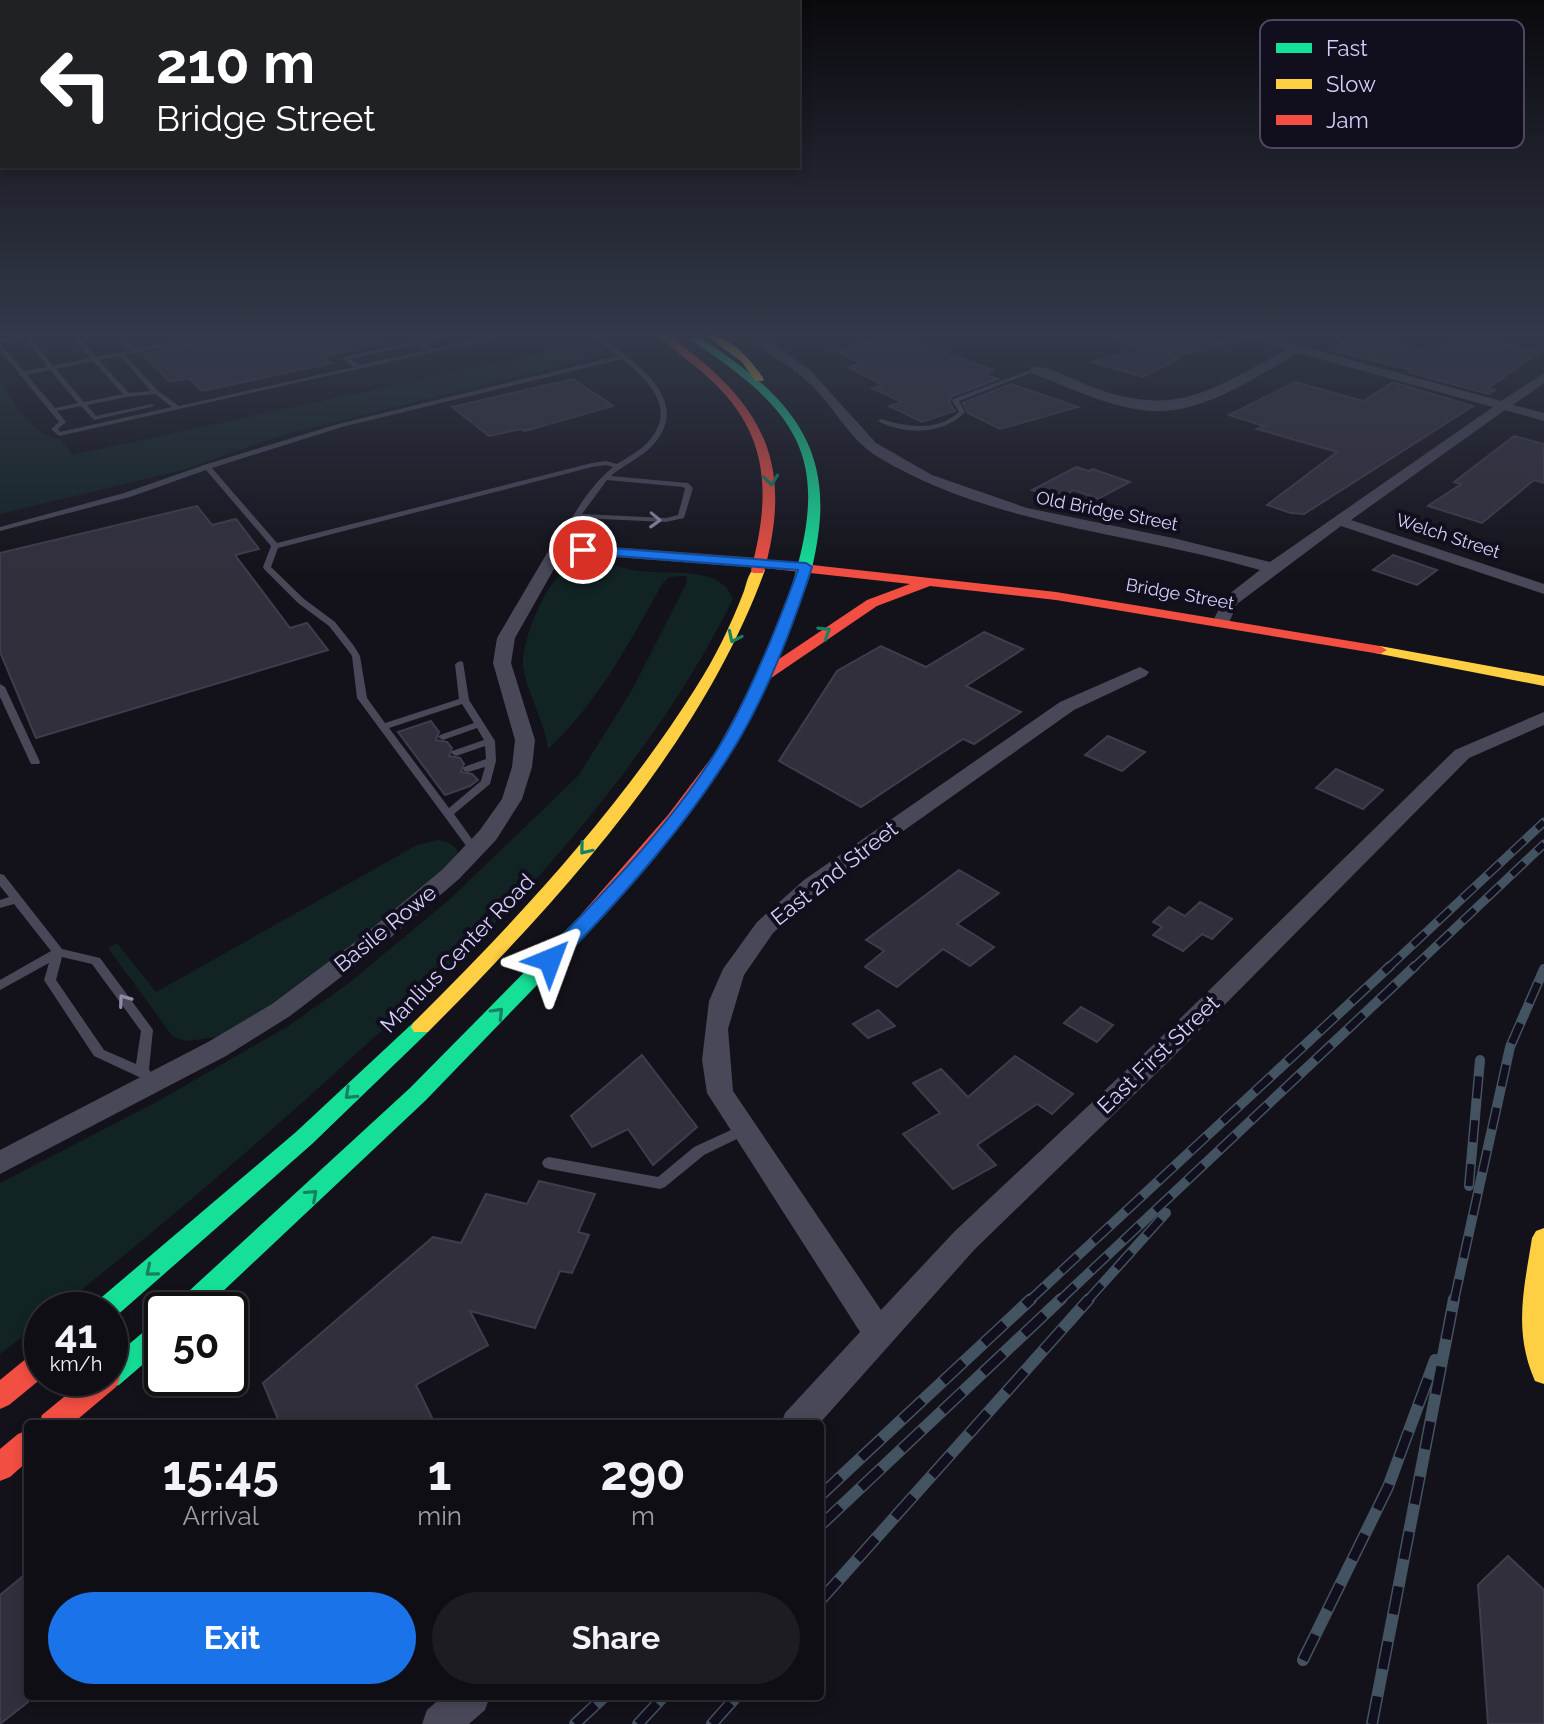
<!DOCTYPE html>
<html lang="en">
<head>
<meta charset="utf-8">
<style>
  :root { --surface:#0e0e14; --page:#1c1c22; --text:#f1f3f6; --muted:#9b9ca0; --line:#2e2e34; --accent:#1a73e8 }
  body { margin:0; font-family:Raleway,sans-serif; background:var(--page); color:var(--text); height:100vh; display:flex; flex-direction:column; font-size:30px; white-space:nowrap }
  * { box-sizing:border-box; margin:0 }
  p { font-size:26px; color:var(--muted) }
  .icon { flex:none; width:44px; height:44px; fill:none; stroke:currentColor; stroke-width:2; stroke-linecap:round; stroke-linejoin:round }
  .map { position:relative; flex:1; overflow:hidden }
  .panel { position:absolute; left:24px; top:1420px; width:800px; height:280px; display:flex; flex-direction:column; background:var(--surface); border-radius:8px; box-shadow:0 4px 12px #0003,0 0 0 2px var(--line) }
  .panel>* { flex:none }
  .banner { position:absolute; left:0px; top:0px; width:800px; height:168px; box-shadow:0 4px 12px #0003,0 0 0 2px var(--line); background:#202124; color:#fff; overflow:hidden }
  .speed { position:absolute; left:24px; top:1292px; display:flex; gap:16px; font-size:40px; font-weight:700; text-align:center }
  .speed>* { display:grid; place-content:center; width:104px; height:104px; border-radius:50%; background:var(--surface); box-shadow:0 4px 12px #0003,0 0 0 2px var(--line); line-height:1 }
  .speed small { font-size:20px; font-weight:400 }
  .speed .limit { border:4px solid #111; border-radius:12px; background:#fff; color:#111 }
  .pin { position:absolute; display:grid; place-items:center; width:68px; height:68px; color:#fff; margin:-34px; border:4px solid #fff; border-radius:50%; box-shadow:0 2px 8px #0007 }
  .me { position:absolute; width:88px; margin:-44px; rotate:44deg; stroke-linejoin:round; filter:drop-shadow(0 0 6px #0008) }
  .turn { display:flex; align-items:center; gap:28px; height:168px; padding:0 24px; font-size:36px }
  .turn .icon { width:104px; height:104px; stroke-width:2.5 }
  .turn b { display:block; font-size:56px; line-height:68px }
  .eta { display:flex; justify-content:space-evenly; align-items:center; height:136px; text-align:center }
  .eta b { font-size:48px; font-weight:700; line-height:56px }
  .button { display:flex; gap:16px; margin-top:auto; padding:16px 24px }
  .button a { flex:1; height:92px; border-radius:48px; background:var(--accent); color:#fff; font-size:32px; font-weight:700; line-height:92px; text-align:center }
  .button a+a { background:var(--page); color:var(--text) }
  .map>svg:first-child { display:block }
  .green { fill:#122324 }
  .building { fill:#312f3c; stroke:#403c4d; stroke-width:2 }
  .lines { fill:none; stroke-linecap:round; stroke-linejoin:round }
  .lane { fill:#494859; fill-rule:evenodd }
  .street { fill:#494859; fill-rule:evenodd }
  .fast { fill:#16e098; fill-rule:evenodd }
  .slow { fill:#ffcf43; fill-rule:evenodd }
  .jam { fill:#f24e42; fill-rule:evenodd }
  .rail-far2-casing { stroke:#435361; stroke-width:9 }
  .rail-far1-casing { stroke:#435361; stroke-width:10 }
  .rail-casing { stroke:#435361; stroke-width:12 }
  .rail-far2 { stroke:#110e1d; stroke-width:6; stroke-dasharray:17; stroke-linecap:butt }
  .rail-far1 { stroke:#110e1d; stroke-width:7; stroke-dasharray:22; stroke-linecap:butt }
  .rail { stroke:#110e1d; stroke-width:9; stroke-dasharray:28; stroke-linecap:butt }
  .oneway { stroke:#148261 }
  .oneway2 { stroke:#8f8caa }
  .route { fill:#1a73e8; stroke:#114b97; stroke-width:2 }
  .labels { text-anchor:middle; stroke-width:8; stroke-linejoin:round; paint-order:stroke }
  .far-street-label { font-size:18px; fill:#d5cffa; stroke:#110e1d }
  .street-label { font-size:22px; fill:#d5cffa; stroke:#110e1d }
  .key { fill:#110e1d; stroke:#4c485f; stroke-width:2 }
  .key-label { font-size:22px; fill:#d5cffa }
</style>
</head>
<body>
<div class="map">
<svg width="1544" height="1724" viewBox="0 0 1544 1724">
  <rect width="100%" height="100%" fill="#13121a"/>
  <g class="green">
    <path d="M 585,344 L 601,346 L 609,354 L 279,436 L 186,469 L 0,514 L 0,383 C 16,403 32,437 60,439 L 72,455 Z"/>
    <path d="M 608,564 C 618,566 629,570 640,571 C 668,575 722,565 733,599 C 662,742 554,866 442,978 C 420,1001 393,1020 369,1042 C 268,1135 164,1225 56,1310 L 42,1310 L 42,1321 L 0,1354 L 0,1183 L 160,1100 L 290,1025 L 349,983 L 450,899 L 578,776 L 632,690 L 687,582 L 686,576 L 669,577 L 662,584 C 630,642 597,704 548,749 C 545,720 527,695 523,666 C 521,643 543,589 560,575 C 573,564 592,563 608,564 Z"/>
    <path d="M 438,840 C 450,843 458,845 459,859 L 341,955 L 272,1004 L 217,1037 L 187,1041 L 173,1037 L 108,948 L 117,943 L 156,992 L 417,845 Z"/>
  </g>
  <g class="building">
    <polygon points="234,334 382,334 383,344 323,356 332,363 202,391 189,378 170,382 143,354"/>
    <polygon points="1105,334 1191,334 1214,347 1173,357 1178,359 1143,377 1092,362 1141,350"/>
    <polygon points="1359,334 1431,353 1464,334 1540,352 1488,388 1495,390 1488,394 1408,372 1412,370 1328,350"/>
    <polygon points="895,335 993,370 986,375 998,379 952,396 949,402 955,411 922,422 889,406 902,402 872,388 883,385 848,367 862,363 834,350"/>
    <polygon points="573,379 613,406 525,431 521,429 489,436 452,407"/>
    <polygon points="1295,382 1363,401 1393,382 1473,406 1304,514 1291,513 1267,505 1337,452 1257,429 1264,426 1229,415"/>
    <polygon points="1011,384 1078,407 1000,429 968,413 963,403"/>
    <polygon points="1514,436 1544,444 1544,483 1534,480 1482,523 1428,506 1461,484 1454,482"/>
    <polygon points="1076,467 1089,471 1093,469 1130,482 1098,499 1074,490 1058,499 1032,490"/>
    <polygon points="197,506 212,525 236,519 259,549 235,555 290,628 307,623 328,650 36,738 0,652 0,553"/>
    <polygon points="1393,555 1437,570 1417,585 1373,570"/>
    <polygon points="984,632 1023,649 966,686 1021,712 974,744 963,739 861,807 779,761 837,671 881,646 926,667"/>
    <polygon points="431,721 439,732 436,740 447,742 452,748 449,756 460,758 464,764 461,772 472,774 478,780 470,786 445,795 398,732"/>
    <polygon points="1108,736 1145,752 1122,771 1085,755"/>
    <polygon points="1336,769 1383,790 1363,809 1316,788"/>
    <polygon points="959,870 999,893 957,924 994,947 970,966 943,949 897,987 865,967 884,951 866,940"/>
    <polygon points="1200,902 1232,919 1212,939 1202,934 1183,951 1153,935 1162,927 1153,922 1169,907 1185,916"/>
    <polygon points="1081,1007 1113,1025 1097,1042 1064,1023"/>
    <polygon points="878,1010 895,1026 868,1038 853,1024"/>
    <polygon points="642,1055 697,1127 653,1165 628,1129 592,1147 571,1116"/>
    <polygon points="1015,1056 1073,1094 1052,1114 1037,1104 977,1145 996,1165 953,1189 903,1134 940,1113 913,1083 941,1069 968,1097"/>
    <polygon points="539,1181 595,1194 578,1232 589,1235 572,1273 560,1271 535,1328 470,1311 488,1345 416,1385 435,1424 280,1424 263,1383 433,1237 461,1243 486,1194 527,1204"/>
    <polygon points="1508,1556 1544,1590 1544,1724 1488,1724 1478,1585"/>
    <polygon points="28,1572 28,1702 0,1724 0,1595"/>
  </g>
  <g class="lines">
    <g class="lane">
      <path d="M 30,334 L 46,334 L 30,338 L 53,366 L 91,358 L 69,334 L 76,334 L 96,357 L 130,351 L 114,334 L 121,334 L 136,349 L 212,334 L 226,334 L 125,355 L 158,391 L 179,406 L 354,367 L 343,359 L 343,357 L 415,341 L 406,334 L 413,334 L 421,340 L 445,334 L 457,334 L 425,343 L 436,349 L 501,334 L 514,334 L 59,436 L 51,429 L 59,422 L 21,376 L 19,375 L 19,373 L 0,350 L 0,344 L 24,371 L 48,367 L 25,339 L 0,343 L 0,339 ZM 419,344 L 429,350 L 360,365 L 350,359 ZM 120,356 L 151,391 L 129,393 L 99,360 ZM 93,361 L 123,394 L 84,402 L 56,369 ZM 50,370 L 78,403 L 55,408 L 27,375 ZM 155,394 L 172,407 L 60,432 L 58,429 L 66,422 L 57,411 L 81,406 L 94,420 L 155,406 L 152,404 L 96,416 L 87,405 L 127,397 Z"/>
      <path d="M 588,334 L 596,334 C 631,359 697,400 651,447 C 639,459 623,465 611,476 L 688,483 L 693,488 L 684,518 L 666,522 L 579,518 L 561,550 L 555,550 L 554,548 C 571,520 586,489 613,467 L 606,465 L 592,467 L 278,548 L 271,567 L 304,599 L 335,622 L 354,646 L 360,656 L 367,698 L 385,723 L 459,699 L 455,664 L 460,661 L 463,662 L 469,700 L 495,741 L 496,761 L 490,784 L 454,814 L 479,849 L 478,851 L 470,851 L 357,698 L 352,656 L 347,649 L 329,626 L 298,603 L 264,569 L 263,567 L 271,546 L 206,470 L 130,497 L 0,531 L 0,527 L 124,493 L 204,465 L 338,424 L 618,356 ZM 622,359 C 649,381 678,409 648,442 C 640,451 628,457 617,464 L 606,461 L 592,463 L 277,543 L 212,468 L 342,427 ZM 607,480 L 683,487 L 685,489 L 678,515 L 666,518 L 582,514 ZM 462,704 L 474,723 L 440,735 L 438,737 L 443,740 L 477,728 L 484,740 L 452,751 L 451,753 L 456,756 L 485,746 L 486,759 L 464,767 L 463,769 L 464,771 L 468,772 L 485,767 L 481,781 L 449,808 L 389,728 Z"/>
      <polygon points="1194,334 1203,334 1221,342 1249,335 1252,337 1220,346"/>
      <path d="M 1033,369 L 1038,370 L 959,401 L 965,412 C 944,435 904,435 878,421 L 881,419 C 907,427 937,432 959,412 L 952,400 L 953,399 Z"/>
      <polygon points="0,684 5,687 40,762 39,764 31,764 30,762 0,697"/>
      <path d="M 0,874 L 4,875 L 62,949 L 100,958 L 151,1027 L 153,1030 L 149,1069 L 151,1073 L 149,1077 L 144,1078 L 139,1077 L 94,1056 L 44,980 L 49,963 L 0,990 L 0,980 L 51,951 L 14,904 L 0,908 L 0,900 L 9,897 L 0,886 ZM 62,957 L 92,964 L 141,1031 L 136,1064 L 104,1050 L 56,980 Z"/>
      <polygon points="744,1124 749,1125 751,1129 749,1133 704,1155 665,1187 660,1189 549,1169 544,1167 542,1163 544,1159 549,1157 658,1177 694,1147"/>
    </g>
    <g class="street">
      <path d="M 745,334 L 759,334 L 809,369 L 876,443 L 932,475 L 1027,508 L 1173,538 L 1270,562 L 1493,407 L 1298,353 C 1254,378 1202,415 1149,411 C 1108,407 1069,387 1031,373 L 1031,367 C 1050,365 1076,382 1095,388 C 1180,419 1213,387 1287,350 L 1236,334 L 1257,334 L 1501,401 L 1544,373 L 1544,383 L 1513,405 L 1544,413 L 1544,421 L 1505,410 L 1351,520 L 1544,584 L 1544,594 L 1341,526 L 1237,604 L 1228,625 L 1216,625 L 1213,621 L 1224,598 L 1260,570 C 1132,532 994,527 878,457 C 848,439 834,405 808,382 C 789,364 764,353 745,334 Z"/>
      <polygon points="558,543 760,558 768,563 760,568 563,553 515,638 511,663 535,740 532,767 522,799 496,840 459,879 375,951 290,1016 226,1056 0,1174 0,1150 208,1042 272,1004 359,939 443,869 480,830 502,799 512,767 515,740 493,663 497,638 550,548"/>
      <polygon points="1140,667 1149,672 1146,676 1074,710 820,890 773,933 744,975 728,1029 733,1091 881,1310 955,1231 1152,1046 1455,750 1544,712 1544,725 1469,758 1170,1060 975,1249 819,1424 781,1424 785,1413 860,1332 707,1093 702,1060 709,1001 723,969 757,922 804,880 1060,702"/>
      <polygon points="443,1696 490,1696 485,1710 469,1724 422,1724 427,1710"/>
    </g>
    <g class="fast">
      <path d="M 691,336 L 697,336 C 775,386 833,435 818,536 C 815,557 810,582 800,601 L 795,602 L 788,598 C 832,463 806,416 691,340 Z"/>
      <polygon points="585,917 594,923 592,928 426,1100 203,1310 173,1310 177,1302 410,1088 578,918"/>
      <polygon points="421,1019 428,1022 431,1027 428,1032 312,1144 114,1318 110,1319 110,1310 92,1310 96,1302 296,1132 414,1022"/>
      <polygon points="162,1320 162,1348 119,1385 110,1388 101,1385 98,1378 110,1378 110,1360 153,1324"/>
    </g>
    <g class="slow">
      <path d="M 704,334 C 729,334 750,359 764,379 L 763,381 L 755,381 L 742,362 Z"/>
      <path d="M 758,566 L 765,570 C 701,746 559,900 428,1032 L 414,1032 L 411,1027 L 414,1022 C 517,920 618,811 695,689 C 715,658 731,625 744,591 C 747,581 749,570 758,566 Z"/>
      <polygon points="1380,646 1544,676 1544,686 1375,653 1373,650"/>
      <path d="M 1544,1228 L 1544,1384 L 1535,1381 C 1513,1331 1524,1289 1532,1238 L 1536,1231 Z"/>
    </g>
    <g class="jam">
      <path d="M 656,334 L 667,334 C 753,397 794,450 767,560 L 1056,592 L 1380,646 L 1387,650 L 1380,654 L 1056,600 L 930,586 L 877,606 L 771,678 L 742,735 L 714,779 L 663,844 L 592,928 L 578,928 L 576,923 L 578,918 L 668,815 L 715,753 L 756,678 L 790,595 L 795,594 L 802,598 L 779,659 L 867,600 L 910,584 L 765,568 L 763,573 L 753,573 L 751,570 C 770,498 771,437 713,382 C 695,364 674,351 656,334 Z"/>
      <polygon points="42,1350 42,1378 9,1405 0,1409 0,1380 33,1353"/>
      <polygon points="110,1367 116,1369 120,1378 116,1387 72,1424 39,1424 42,1415 87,1378 110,1378"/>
      <polygon points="28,1430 28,1461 10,1477 0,1481 0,1449 18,1434"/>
    </g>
    <defs>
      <g id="rail-far2">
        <polyline points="1388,968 1544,822"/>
        <polyline points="1413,968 1544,844"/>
      </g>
      <g id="rail-far1">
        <polyline points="1469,1186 1480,1060"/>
        <polyline points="1029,1301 1390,966"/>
        <polyline points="1059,1301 1415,966"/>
        <polyline points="1087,1301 1166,1213"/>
        <polyline points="1454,1301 1510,1047 1544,969"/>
      </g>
      <g id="rail">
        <polyline points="820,1496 1031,1299"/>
        <polyline points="820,1526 1061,1299"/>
        <polyline points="820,1601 1089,1299"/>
        <polyline points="1303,1660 1388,1487 1435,1360"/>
        <polyline points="575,1724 605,1696"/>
        <polyline points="638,1724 664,1696"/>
        <polyline points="712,1724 737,1696"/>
        <polyline points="1372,1724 1454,1299"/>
      </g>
    </defs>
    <use href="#rail-far2" class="rail-far2-casing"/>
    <use href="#rail-far1" class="rail-far1-casing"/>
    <use href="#rail" class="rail-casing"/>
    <use href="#rail-far2" class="rail-far2"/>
    <use href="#rail-far1" class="rail-far1"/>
    <use href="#rail" class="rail"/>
  </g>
  <defs><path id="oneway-chevron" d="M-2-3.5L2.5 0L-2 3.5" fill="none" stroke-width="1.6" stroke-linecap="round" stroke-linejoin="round" transform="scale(2)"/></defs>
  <g class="oneway">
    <use href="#oneway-chevron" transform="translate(771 480) rotate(83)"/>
    <use href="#oneway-chevron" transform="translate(825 632) rotate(-32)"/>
    <use href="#oneway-chevron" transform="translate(734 637) rotate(115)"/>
    <use href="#oneway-chevron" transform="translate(585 849) rotate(129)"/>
    <use href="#oneway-chevron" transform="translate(498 1013) rotate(-46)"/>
    <use href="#oneway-chevron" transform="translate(350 1094) rotate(137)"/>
    <use href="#oneway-chevron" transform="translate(312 1195) rotate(-42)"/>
    <use href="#oneway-chevron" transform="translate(151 1271) rotate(140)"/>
  </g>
  <g class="oneway2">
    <use href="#oneway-chevron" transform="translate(655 520) rotate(2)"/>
    <use href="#oneway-chevron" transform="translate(124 1000) rotate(-126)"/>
  </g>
  <linearGradient id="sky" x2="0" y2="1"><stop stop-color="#0a0a0e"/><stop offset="0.58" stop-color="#333949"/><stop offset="1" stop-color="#333949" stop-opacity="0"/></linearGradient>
  <rect width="1544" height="576" fill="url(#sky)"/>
  <path class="route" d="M 583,546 L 806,563 L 812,567 C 794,623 771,684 741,736 C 692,820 624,895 557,965 L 543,965 L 540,960 L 543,955 C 605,892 684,811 727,733 C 755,682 778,625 798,570 L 578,553 L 578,547 Z"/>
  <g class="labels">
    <g class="far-street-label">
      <text transform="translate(1107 511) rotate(11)" y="6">Old Bridge Street</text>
      <text transform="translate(1448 536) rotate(18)" y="6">Welch Street</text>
      <text transform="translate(1180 594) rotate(10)" y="6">Bridge Street</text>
    </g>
    <g class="street-label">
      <text transform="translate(834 873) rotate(-38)" y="8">East 2nd Street</text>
      <text transform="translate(385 928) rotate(-39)" y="8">Basile Rowe</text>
      <text transform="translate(457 953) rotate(-46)" y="8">Manlius Center Road</text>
      <text transform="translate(1158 1054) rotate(-44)" y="8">East First Street</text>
    </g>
  </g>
  <rect x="1260" y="20" width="264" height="128" rx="12" class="key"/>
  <rect x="1276" y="43" width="36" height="10" fill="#16e098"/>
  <rect x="1276" y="79" width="36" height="10" fill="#ffcf43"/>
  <rect x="1276" y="115" width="36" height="10" fill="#f24e42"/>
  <g class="key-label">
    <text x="1326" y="56">Fast</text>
    <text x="1326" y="92">Slow</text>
    <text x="1326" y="128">Jam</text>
  </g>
</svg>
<div class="speed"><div>41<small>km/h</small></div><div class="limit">50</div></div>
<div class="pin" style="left:583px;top:550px;background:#d93025"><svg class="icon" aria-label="arrive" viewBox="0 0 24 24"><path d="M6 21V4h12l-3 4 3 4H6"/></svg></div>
<svg class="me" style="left:550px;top:960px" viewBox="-20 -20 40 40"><path d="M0-17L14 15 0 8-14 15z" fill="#1a73e8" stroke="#fff" stroke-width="4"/></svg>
<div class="banner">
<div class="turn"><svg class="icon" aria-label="left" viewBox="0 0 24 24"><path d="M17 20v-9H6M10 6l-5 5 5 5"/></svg><div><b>210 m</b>Bridge Street</div></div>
</div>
<section class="panel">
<div class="eta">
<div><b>15:45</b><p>Arrival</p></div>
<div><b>1</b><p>min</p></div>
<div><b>290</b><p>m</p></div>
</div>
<div class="button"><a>Exit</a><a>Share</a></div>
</section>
</div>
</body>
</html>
